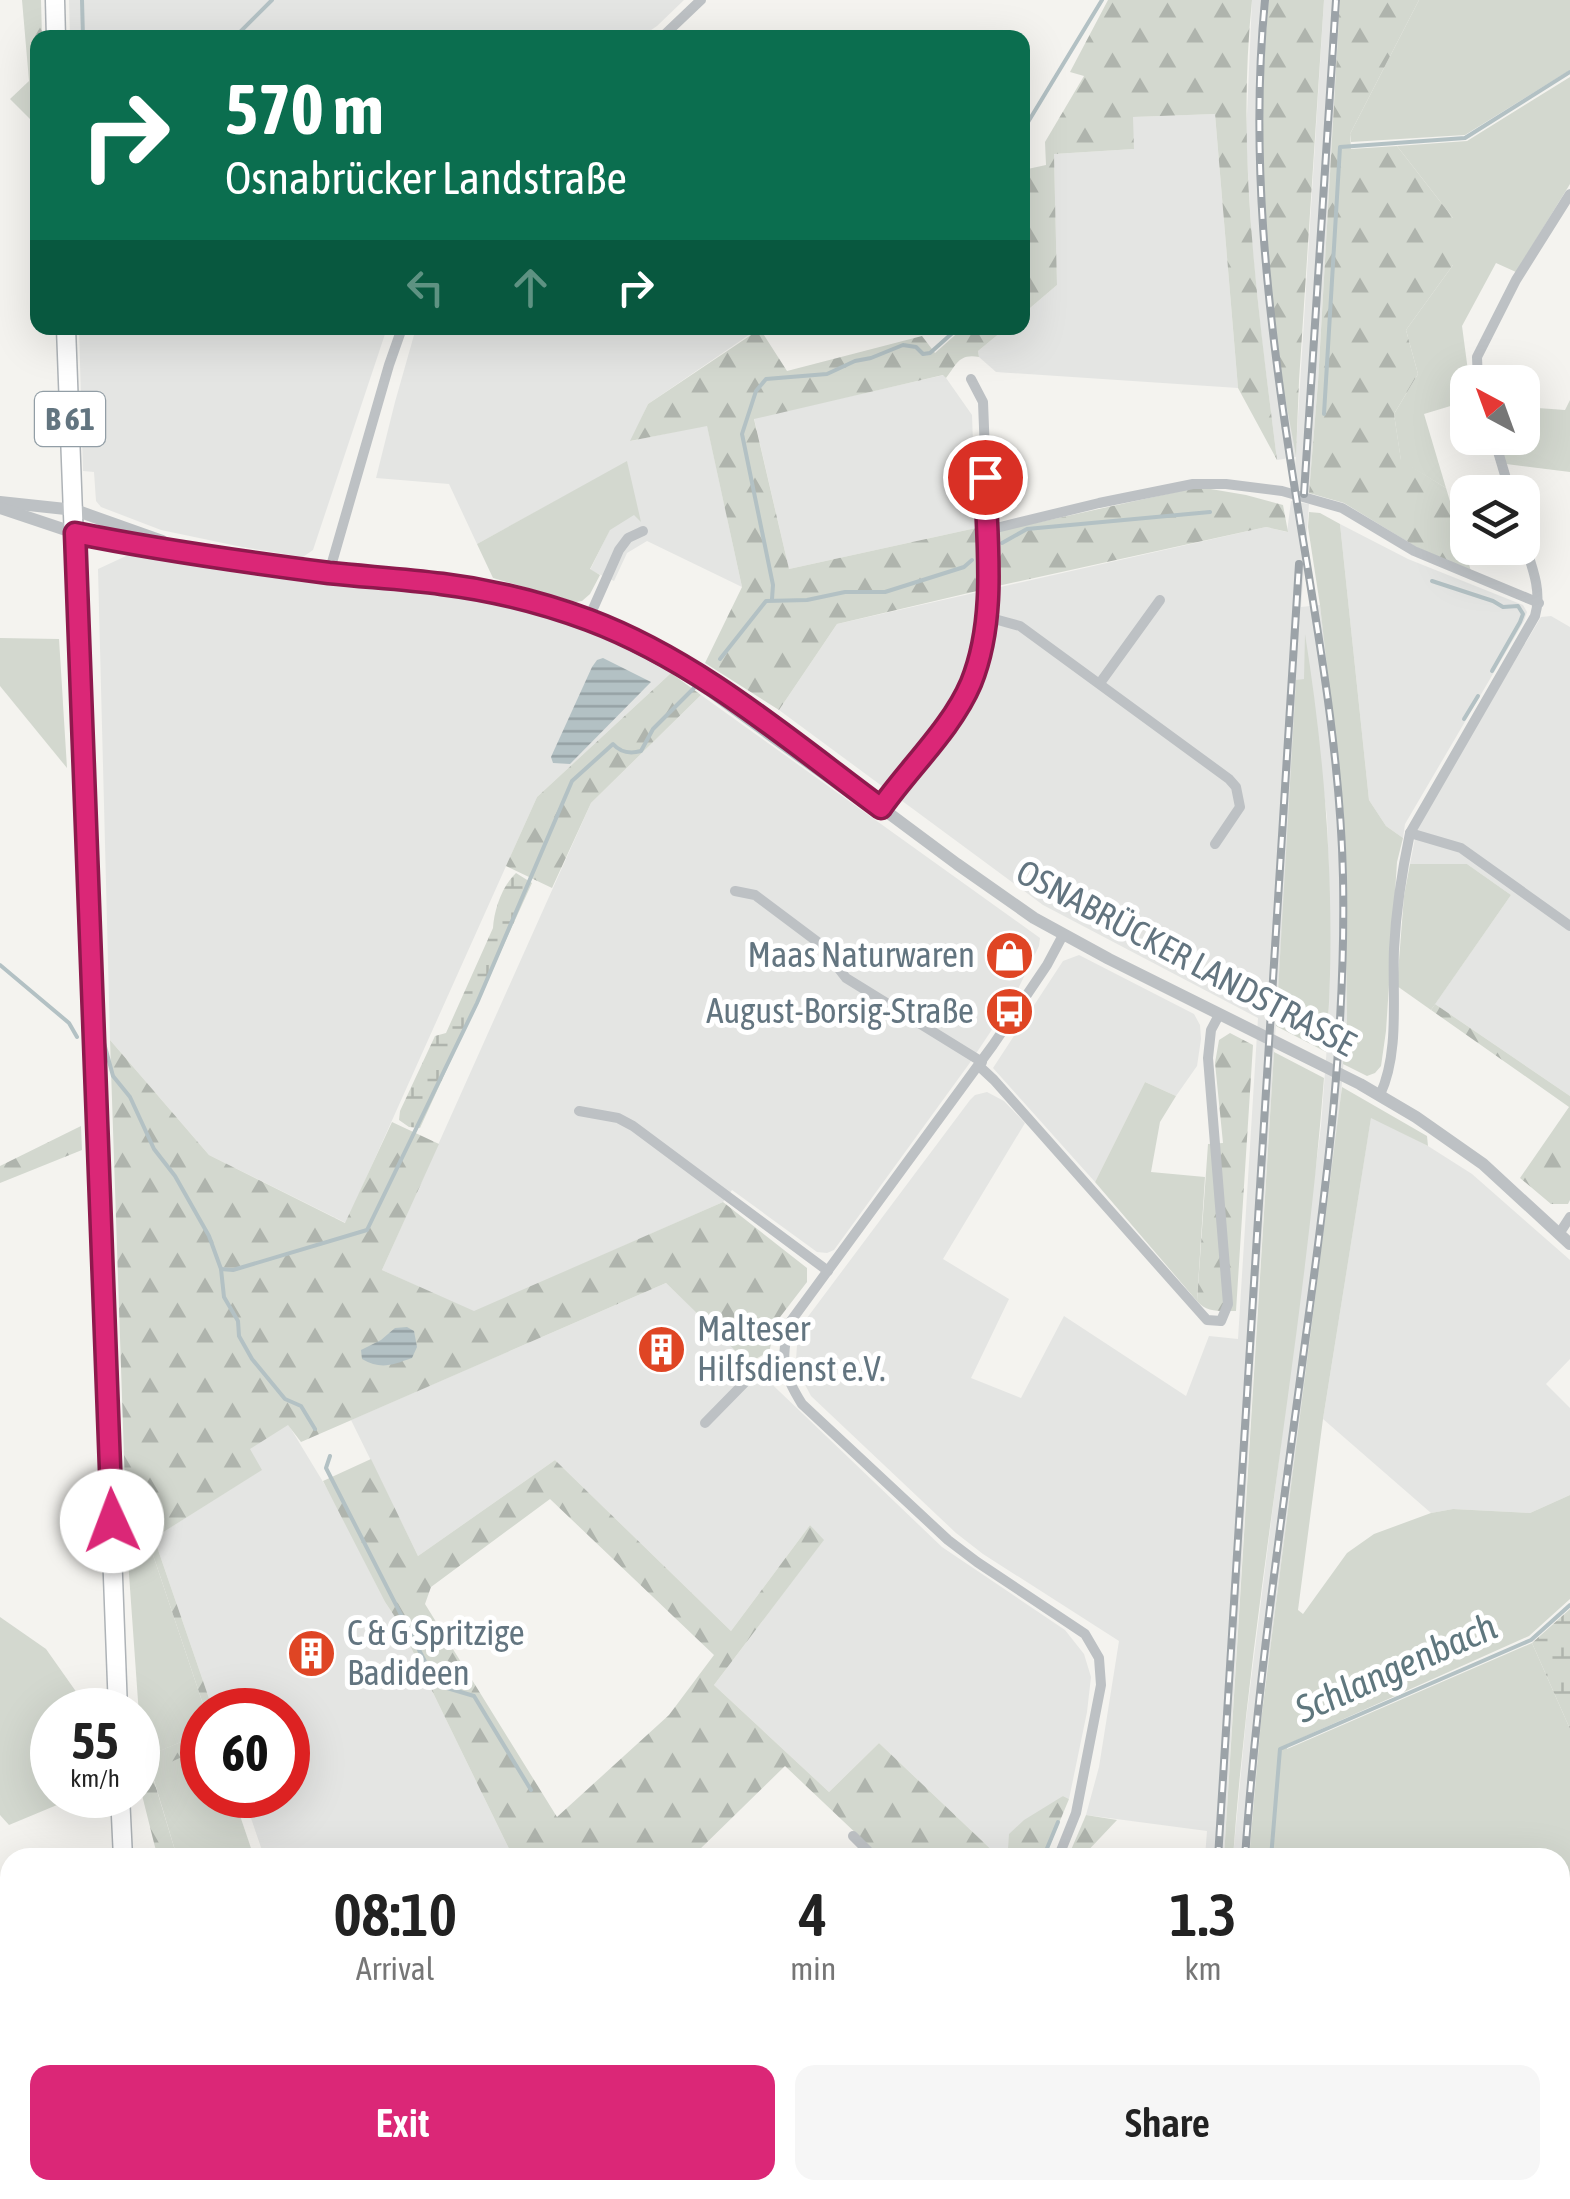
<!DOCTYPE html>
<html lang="en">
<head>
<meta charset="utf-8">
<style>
  :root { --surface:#fff; --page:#f6f6f6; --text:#222; --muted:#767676; --accent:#db2777 }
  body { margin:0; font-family:"Asap Condensed",sans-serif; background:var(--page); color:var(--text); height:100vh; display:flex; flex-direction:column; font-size:38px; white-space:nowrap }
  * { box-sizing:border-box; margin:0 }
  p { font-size:32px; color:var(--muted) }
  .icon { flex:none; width:55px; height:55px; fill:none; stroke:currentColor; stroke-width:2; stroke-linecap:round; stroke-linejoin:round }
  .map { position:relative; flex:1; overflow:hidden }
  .sheet { position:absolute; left:0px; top:1848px; width:1570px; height:352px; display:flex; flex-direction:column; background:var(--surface); border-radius:30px 30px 0 0; box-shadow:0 10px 40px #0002 }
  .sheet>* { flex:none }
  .banner { position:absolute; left:30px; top:30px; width:1000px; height:305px; border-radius:20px; box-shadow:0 10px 40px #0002; background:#0b6e4f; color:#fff; overflow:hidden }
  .needle { width:65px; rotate:319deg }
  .buttons { position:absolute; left:1450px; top:365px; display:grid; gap:20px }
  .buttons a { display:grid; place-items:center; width:90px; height:90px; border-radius:20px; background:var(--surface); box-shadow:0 10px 40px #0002; font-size:50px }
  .speed { position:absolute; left:30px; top:1688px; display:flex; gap:20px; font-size:50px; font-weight:700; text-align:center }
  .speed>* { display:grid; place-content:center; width:130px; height:130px; border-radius:50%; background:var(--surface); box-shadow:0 10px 40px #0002; line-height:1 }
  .speed small { font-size:25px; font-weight:400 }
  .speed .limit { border:15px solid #d22; background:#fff; color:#111 }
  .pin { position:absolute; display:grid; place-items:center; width:85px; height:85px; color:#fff; margin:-42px; border:5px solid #fff; border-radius:50%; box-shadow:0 2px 10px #0007 }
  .me { position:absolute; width:110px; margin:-55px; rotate:358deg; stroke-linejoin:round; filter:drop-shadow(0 0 8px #0008) }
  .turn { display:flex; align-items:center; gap:35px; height:210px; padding:0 30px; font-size:45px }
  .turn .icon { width:130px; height:130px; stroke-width:2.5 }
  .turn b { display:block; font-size:70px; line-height:85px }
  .lanes { display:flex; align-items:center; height:95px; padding:0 30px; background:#0003; justify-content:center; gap:50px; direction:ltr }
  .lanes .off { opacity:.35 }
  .eta { display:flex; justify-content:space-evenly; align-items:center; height:170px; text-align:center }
  .eta b { font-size:60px; font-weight:600; line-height:70px }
  .action { display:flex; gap:20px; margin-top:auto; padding:20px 30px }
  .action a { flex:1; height:115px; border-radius:20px; background:var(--accent); color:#fff; font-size:40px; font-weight:600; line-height:115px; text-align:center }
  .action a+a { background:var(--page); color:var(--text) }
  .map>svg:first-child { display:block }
  .built { fill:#e4e5e3 }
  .green { fill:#d3d8cf }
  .forest { fill:url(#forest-firs); fill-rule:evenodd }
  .wetland { fill:url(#wetland-marsh) }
  .water { fill:url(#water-rules) }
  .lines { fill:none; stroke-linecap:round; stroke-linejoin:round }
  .stream { stroke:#b3c1c4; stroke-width:4 }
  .primary-casing { stroke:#aeb3b7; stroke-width:21 }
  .minor { stroke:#bdc1c4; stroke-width:10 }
  .tertiary { stroke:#bdc1c4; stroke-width:12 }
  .primary { stroke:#fff; stroke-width:18 }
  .rail-casing { stroke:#9ca3a8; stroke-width:8 }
  .rail { stroke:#fff; stroke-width:4; stroke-dasharray:11; stroke-linecap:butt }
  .route-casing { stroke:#8e194d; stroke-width:25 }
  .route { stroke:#db2777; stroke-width:18 }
  .labels { text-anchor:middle; stroke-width:10; stroke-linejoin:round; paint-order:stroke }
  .shield { fill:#fff; stroke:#929ea6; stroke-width:2.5 }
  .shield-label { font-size:32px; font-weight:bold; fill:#637580 }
  .poi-label { font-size:35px; fill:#637580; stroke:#fff; text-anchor:end }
  .street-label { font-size:35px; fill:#637580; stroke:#fff }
  .water-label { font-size:38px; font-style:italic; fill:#5f777e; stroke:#fff }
</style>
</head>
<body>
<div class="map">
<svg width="1570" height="2199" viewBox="0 0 1570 2199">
  <defs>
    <pattern id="forest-firs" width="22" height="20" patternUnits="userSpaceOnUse" patternTransform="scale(2.5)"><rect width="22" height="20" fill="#d3d8cf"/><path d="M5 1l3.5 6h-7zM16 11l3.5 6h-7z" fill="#afb4ad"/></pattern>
    <pattern id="wetland-marsh" width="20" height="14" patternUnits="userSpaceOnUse" patternTransform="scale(2.5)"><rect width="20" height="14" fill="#d3d8cf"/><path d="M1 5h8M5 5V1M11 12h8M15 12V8" fill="none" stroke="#afb4ad"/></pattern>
    <pattern id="water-rules" width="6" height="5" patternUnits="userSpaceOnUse" patternTransform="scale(2.5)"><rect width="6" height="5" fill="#b3c1c4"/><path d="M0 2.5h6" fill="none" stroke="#95a1a4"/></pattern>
  </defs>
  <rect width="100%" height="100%" fill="#f4f3ef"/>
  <g class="built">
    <polygon points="69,0 684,0 657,26 641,37 70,38"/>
    <polygon points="1252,0 1269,0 1266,30 1263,138 1296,449 1324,0 1340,0 1318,382 1309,493 1292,487 1296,457 1277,460 1262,341 1252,245 1246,138"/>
    <polygon points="1215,114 1238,388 996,372 979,357 978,351 1006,328 1022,328 1023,314 1057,285 1054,154 1134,149 1132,117"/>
    <polygon points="79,328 387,328 313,550 303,557 242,547 161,530 101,507 96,501 94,472 83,471"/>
    <polygon points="416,328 759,328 648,404 631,441 707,425 742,587 647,541 627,553 614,581 590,570 610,529 634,514 627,462 477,544 449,484 376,478 395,402"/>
    <polygon points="944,375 972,415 976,528 789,569 754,418"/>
    <polygon points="1291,501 1309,504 1301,607 1320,605 1334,719 1344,817 1347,1020 1340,1107 1261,1721 1249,1857 1233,1857 1246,1720 1321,1126 1329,1018 1330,910 1327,817 1305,643 1305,680 1296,681 1291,793 1255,1344 1224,1857 1205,1857 1207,1831 1086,1815 1099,1767 1119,1641 983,1554 956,1533 811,1396 800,1375 796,1360 798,1330 970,1100 975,1095 987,1092 1004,1101 1025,1123 943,1259 1009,1299 971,1378 1021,1398 1064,1316 1186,1396 1209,1336 1238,1339 1258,1018 1043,905 779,710 837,624 1266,527 1287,532"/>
    <polygon points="1340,524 1408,559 1523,605 1527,612 1524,621 1405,824 1403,838 1386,826 1369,800"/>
    <polygon points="139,550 236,573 330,585 446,595 519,609 558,620 610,641 671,673 537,797 346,1223 209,1155 110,1040 98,569"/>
    <polygon points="1551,616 1570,627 1570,1096 1435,1004 1511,895 1467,864 1410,864 1416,833 1428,807 1541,617"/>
    <polygon points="701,695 1040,938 1039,946 1015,995 969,1064 834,1250 827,1253 817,1252 732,1190 723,1202 474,1312 382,1270 591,803"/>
    <polygon points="1079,955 1194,1014 1200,1025 1201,1039 1197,1066 1176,1096 1145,1082 1095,1182 993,1068 1063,961"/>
    <polygon points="1371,1117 1428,1146 1472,1174 1570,1260 1570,1359 1546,1384 1570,1408 1570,1495 1530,1513 1453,1509 1431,1513 1323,1419"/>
    <polygon points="666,1283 942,1547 1065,1630 1084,1654 1091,1677 1087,1712 1069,1799 1063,1796 999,1857 879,1743 829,1792 714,1685 823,1541 810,1525 731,1631 555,1460 418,1556 351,1420"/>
    <polygon points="288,1424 334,1500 385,1602 399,1623 513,1857 264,1856 243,1795 288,1795 288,1710 213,1710 154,1538 261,1470 249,1449"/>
    <rect x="155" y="2190" width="207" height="9"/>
    <polygon points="605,2190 700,2190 690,2199 616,2199"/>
    <polygon points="730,2190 915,2190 916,2199 719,2199"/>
  </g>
  <g class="green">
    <polygon points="1419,0 1570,0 1570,70 1465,135 1351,142 1350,134"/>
    <polygon points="1570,77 1570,184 1516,272 1496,263 1462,326 1468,371 1472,382 1468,382 1467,401 1424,414 1446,488 1401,461 1394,414 1418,374 1406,330 1453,265 1453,218 1397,146 1467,141"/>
    <polygon points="1570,400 1570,472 1506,464 1498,438 1522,438 1523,407 1565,410"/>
    <polygon points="627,461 641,522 634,515 610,530 590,569 600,575 590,594 582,601 576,602 493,578 477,544"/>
    <polygon points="1309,512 1320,513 1340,524 1369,800 1386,826 1403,838 1397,862 1386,1031 1381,1066 1375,1073 1367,1076 1343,1064 1347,1020 1344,817 1320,605 1308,527"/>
    <path d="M 1305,634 C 1327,772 1337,913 1326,1052 L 1276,1026 L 1296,680 L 1304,679 Z"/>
    <polygon points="0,638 59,639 67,768 0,686"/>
    <polygon points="1410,864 1467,864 1511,895 1431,1010 1397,986 1404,896"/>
    <path d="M 1274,1052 L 1324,1078 C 1304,1339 1252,1596 1233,1857 L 1224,1857 Z"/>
    <polygon points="1145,1082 1176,1096 1160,1122 1151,1172 1205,1177 1197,1301 1095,1182"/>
    <polygon points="1342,1087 1427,1136 1428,1146 1371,1118 1323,1419 1298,1610 1303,1614 1347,1553 1374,1534 1431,1513 1453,1509 1530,1513 1570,1495 1570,1599 1529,1636 1288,1744 1287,1749 1532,1643 1570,1729 1570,2058 1560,2065 1560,1858 1249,1858 1261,1721"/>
    <polygon points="148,1540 205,1710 202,1710 202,1795 233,1795 254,1857 177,1857 151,1770 193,1751 188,1739 146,1757 139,1715 127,1546"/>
    <polygon points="0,1617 46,1649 89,1710 52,1710 52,1795 81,1795 9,1825 0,1815"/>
    <polygon points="1560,2132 1570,2148 1570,2199 1338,2199 1354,2190 1560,2190"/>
  </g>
  <g class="forest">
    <polygon points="22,0 41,0 42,37 38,38 37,119 31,120 10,99 29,81"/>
    <path d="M 1108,0 L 1252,0 C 1236,154 1258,307 1277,460 L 1238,388 L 1215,114 L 1133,117 L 1134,149 L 1054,154 L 1057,285 L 1023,314 L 1023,266 L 1030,248 L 1030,236 L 1023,221 L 1023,170 L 1046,165 L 1045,142 L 1084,76 L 1070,72 Z"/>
    <path d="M 1269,0 L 1324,0 L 1299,381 L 1296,456 C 1289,416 1280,376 1275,336 C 1263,225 1257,111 1269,0 Z"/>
    <polygon points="1340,0 1419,0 1350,134 1351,149 1397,146 1453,218 1453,265 1406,330 1418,374 1394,414 1401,460 1446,488 1471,571 1418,548 1344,503 1309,493 1318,382"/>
    <path d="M 963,328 L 1006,328 L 978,351 L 979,357 C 958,353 956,366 946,378 L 943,375 L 754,419 L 789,569 L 976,528 L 977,591 L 837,624 L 779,710 L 705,663 L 742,587 L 707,426 L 630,441 L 648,404 L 760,329 L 787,371 L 922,336 L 935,353 Z"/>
    <polygon points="1199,487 1246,495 1283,505 1288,532 1266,527 993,587 994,532"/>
    <polygon points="671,673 701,695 591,803 552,888 506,866 537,797"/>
    <polygon points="1435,1004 1570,1096 1570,1200 1568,1204 1551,1204 1520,1178 1569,1107 1431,1010"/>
    <path d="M 1230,1033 L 1253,1045 L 1236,1311 C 1221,1311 1207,1313 1197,1301 L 1208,1144 L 1223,1143 L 1215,1063 L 1219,1040 Z"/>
    <polygon points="110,1040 209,1155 345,1223 392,1122 439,1144 382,1270 474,1311 723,1202 807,1268 807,1282 777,1321 769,1352 748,1363 666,1283 301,1442 288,1425 250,1449 262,1470 154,1538 213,1710 205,1710 148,1540 127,1546"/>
    <polygon points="81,1126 82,1150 0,1183 0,1166"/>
    <path d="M 371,1459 L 418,1556 L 555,1460 L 731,1631 L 810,1525 L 824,1540 L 714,1685 L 829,1792 L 879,1743 L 999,1857 L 1008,1849 L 1009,1834 L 1024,1820 L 1063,1796 L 1069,1799 L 1045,1857 L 881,1857 L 785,1766 L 695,1854 L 695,1857 L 513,1857 L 399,1623 L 385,1602 L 323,1481 ZM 550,1499 L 714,1655 L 669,1715 L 557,1817 L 425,1604 L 431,1587 Z"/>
    <polygon points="138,1715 139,1715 147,1756 188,1739 193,1752 151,1771 177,1857 159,1857 155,1847 138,1779"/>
    <polygon points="1086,1815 1117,1820 1082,1857 1068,1857"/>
    <polygon points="380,2190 605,2190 616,2199 381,2199"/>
    <polygon points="915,2190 1186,2190 1185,2199 916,2199"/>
  </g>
  <g class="wetland">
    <path d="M 516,873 L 532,883 L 420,1128 L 409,1127 L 399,1120 L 400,1111 L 435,1036 L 446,1033 L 493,928 C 494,910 502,886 516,873 Z"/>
    <polygon points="1570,1609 1570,1729 1532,1643"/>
  </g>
  <g class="water">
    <polygon points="603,658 651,682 570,764 553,763 551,757 592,667 597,660"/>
    <path d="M 407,1327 L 414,1331 L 417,1347 L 412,1358 C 392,1365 381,1370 362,1359 L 361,1350 L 381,1340 L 395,1328 Z"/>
  </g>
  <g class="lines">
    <g class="stream">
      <polyline points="82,0 83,38"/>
      <polyline points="234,38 272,0"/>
      <polyline points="1022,132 1102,0"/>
      <path d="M 1022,227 C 1029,239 1030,250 1022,262"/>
      <polyline points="1324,414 1340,147 1465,138 1570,72"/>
      <polyline points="1002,543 1027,529 1210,512"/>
      <polyline points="1432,581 1493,601 1503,607 1518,606 1523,614 1520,622 1492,671"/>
      <polyline points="772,599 773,585 742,434 756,391 766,379 827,374 855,361 871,358 903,345 916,347 923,354 930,353 958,328"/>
      <polyline points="615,641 674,672 706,693 867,810"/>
      <polyline points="720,659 766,601 807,600 845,592 885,592 964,567 972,560"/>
      <polyline points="1464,719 1478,696"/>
      <polyline points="0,965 69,1023 77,1037"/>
      <polyline points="104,1043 113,1076 130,1097 154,1149 175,1176 209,1236 221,1269 224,1297 238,1321 239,1336 252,1359 285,1399 301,1406 315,1429"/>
      <path d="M 221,1269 L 233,1270 L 367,1230 L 477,1003 L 572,781 L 613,744 C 620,752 630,754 641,751 L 653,729 L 698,684"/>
      <polyline points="330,1456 326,1468 437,1685 474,1696 531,1790"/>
      <polyline points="1043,1858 1058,1822"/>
      <polyline points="1271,1858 1280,1749 1531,1640 1570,1605"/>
      <polyline points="1560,2070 1570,2063"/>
      <polyline points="1560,2128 1570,2144"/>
      <polyline points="0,2141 10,2126"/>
      <polyline points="1274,2190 1306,2199"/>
      <polyline points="1030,2199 1052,2190"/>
      <polyline points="1168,2199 1168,2190"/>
      <polyline points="1331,2199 1343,2196 1351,2190"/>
    </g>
    <defs>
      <g id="primary">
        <polyline points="55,0 56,38"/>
        <polyline points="66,328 118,1710"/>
        <polyline points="120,1795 123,1858"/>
        <polyline points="136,2190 136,2199"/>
      </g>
    </defs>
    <use href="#primary" class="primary-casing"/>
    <g class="minor">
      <polyline points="661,38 701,0"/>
      <polyline points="1478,382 1477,357 1516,280 1570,194"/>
      <polyline points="1494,438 1510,492"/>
      <polyline points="988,530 1099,503 1193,484 1226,484 1282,491 1342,508 1414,551 1539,603"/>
      <polyline points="329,573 389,365 402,328"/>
      <polyline points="987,617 1020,626 1229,779 1236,787 1240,807 1215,844"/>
      <polyline points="588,620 619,550 628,538 643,531"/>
      <polyline points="1100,683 1160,600"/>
      <polyline points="881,808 953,714 970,684 980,654 987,617 988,530 983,402 971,379"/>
      <polyline points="1410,833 1461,848 1570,926"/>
      <polyline points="735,891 755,895 819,943 846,978 982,1062"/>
      <polyline points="979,1066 994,1080 1207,1320 1221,1321 1228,1304 1208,1058 1211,1030 1219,1015"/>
      <path d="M 1380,1095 C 1400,1052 1392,995 1394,949 C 1396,910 1402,871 1410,833 L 1535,616 C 1543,589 1530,562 1522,536"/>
      <polyline points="579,1111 618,1118 633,1126 828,1271"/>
      <polyline points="1559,1234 1570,1217"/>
      <polyline points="705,1423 756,1371 783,1361"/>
      <polyline points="853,1836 875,1858"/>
      <path d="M 1058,1858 L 1076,1813 L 1101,1685 L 1099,1658 L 1085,1634 L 977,1562 L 948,1540 L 802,1404 C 781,1370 782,1364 788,1325 L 993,1045 L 1047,965 L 1063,935"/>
      <polyline points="372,2190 372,2199"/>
      <polyline points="871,2190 891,2198"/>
      <polyline points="705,2199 716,2190"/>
    </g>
    <g class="tertiary">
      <polyline points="0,502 75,510 162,541"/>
      <polyline points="0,508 75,533 176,552 329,573 446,584 522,599 588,620 637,641 669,658 746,707 957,864 1034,918 1109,959 1360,1084 1416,1117 1483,1164 1570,1244"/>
    </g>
    <use href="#primary" class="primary"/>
    <defs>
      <g id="rail">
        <polyline points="1304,494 1336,0"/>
        <polyline points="1218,1858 1299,564"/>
        <path d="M 1245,1858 C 1257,1683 1283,1509 1306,1335 C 1327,1183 1346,1031 1343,877 C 1340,737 1311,597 1290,458 C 1267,307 1250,153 1265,0"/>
        <polyline points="1197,2199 1197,2190"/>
        <polyline points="1221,2199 1222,2190"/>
      </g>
    </defs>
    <use href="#rail" class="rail-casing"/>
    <use href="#rail" class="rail"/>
  </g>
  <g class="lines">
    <defs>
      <path id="route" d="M 112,1521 L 75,533 C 159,550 244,562 329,573 C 367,577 405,579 442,584 C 491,590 543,603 589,620 C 698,661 789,740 881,808 C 909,768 952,728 971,683 C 997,619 987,544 985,477"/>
    </defs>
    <use href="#route" class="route-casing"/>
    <use href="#route" class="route"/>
  </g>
  <defs>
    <symbol id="shop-disc" viewBox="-11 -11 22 22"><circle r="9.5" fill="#df4524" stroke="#fff"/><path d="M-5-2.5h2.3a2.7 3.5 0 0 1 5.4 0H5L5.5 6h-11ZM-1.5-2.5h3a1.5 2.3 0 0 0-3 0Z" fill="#fff"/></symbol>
    <symbol id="bus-disc" viewBox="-11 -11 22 22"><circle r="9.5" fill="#df4524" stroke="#fff"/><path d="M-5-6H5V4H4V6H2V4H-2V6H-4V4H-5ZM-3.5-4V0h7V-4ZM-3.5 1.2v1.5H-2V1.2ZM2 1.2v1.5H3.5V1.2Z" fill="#fff"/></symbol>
    <symbol id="building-disc" viewBox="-11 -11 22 22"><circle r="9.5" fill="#df4524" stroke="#fff"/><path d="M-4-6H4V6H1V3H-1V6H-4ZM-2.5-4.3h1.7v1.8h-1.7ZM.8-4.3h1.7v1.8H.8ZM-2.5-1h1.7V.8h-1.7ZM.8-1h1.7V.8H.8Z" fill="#fff"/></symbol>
  </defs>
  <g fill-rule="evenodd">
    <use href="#shop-disc" x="982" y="928" width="55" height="55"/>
    <use href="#bus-disc" x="982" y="984" width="55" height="55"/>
    <use href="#building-disc" x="634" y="1322" width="55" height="55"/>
    <use href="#building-disc" x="284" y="1626" width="55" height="55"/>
  </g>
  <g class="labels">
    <rect class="shield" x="35" y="392" width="70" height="54" rx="8"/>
    <g class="shield-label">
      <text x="70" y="430">B 61</text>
    </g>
    <g class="poi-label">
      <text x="975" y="967">Maas Naturwaren</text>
      <text x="974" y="1023">August-Borsig-Straße</text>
      <text x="697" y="1341" text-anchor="start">Malteser<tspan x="697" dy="40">Hilfsdienst e.V.</tspan></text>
      <text x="347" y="1645" text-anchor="start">C &amp; G Spritzige<tspan x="347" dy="40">Badideen</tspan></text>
    </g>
    <g class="street-label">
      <text transform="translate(1186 958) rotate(28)" y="12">OSNABRÜCKER LANDSTRASSE</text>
    </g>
    <g class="water-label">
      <text transform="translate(1396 1668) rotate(-24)" y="13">Schlangenbach</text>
    </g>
  </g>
</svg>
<div class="buttons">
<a><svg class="needle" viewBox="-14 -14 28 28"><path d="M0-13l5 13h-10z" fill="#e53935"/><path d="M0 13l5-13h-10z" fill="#767676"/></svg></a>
<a><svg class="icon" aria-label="layers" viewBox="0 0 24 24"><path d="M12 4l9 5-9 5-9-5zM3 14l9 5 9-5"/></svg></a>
</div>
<div class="speed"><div>55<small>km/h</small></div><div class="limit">60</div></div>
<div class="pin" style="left:985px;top:477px;background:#d93025"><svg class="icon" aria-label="arrive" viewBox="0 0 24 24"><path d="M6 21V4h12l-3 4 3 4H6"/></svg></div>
<svg class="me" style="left:112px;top:1521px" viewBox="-20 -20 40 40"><circle r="19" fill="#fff"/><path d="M0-13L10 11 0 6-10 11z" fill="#db2777"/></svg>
<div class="banner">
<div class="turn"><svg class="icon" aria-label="right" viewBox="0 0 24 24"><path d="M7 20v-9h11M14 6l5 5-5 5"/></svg><div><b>570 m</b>Osnabrücker Landstraße</div></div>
<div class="lanes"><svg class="icon off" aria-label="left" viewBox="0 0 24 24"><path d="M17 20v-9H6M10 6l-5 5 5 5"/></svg><svg class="icon off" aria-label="ahead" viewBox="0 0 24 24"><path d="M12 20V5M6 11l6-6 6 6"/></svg><svg class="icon" aria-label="right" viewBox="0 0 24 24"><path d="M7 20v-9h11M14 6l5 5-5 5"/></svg></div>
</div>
<section class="sheet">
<div class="eta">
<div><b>08:10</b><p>Arrival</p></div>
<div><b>4</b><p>min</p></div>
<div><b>1.3</b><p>km</p></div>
</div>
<div class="action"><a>Exit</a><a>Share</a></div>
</section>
</div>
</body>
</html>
